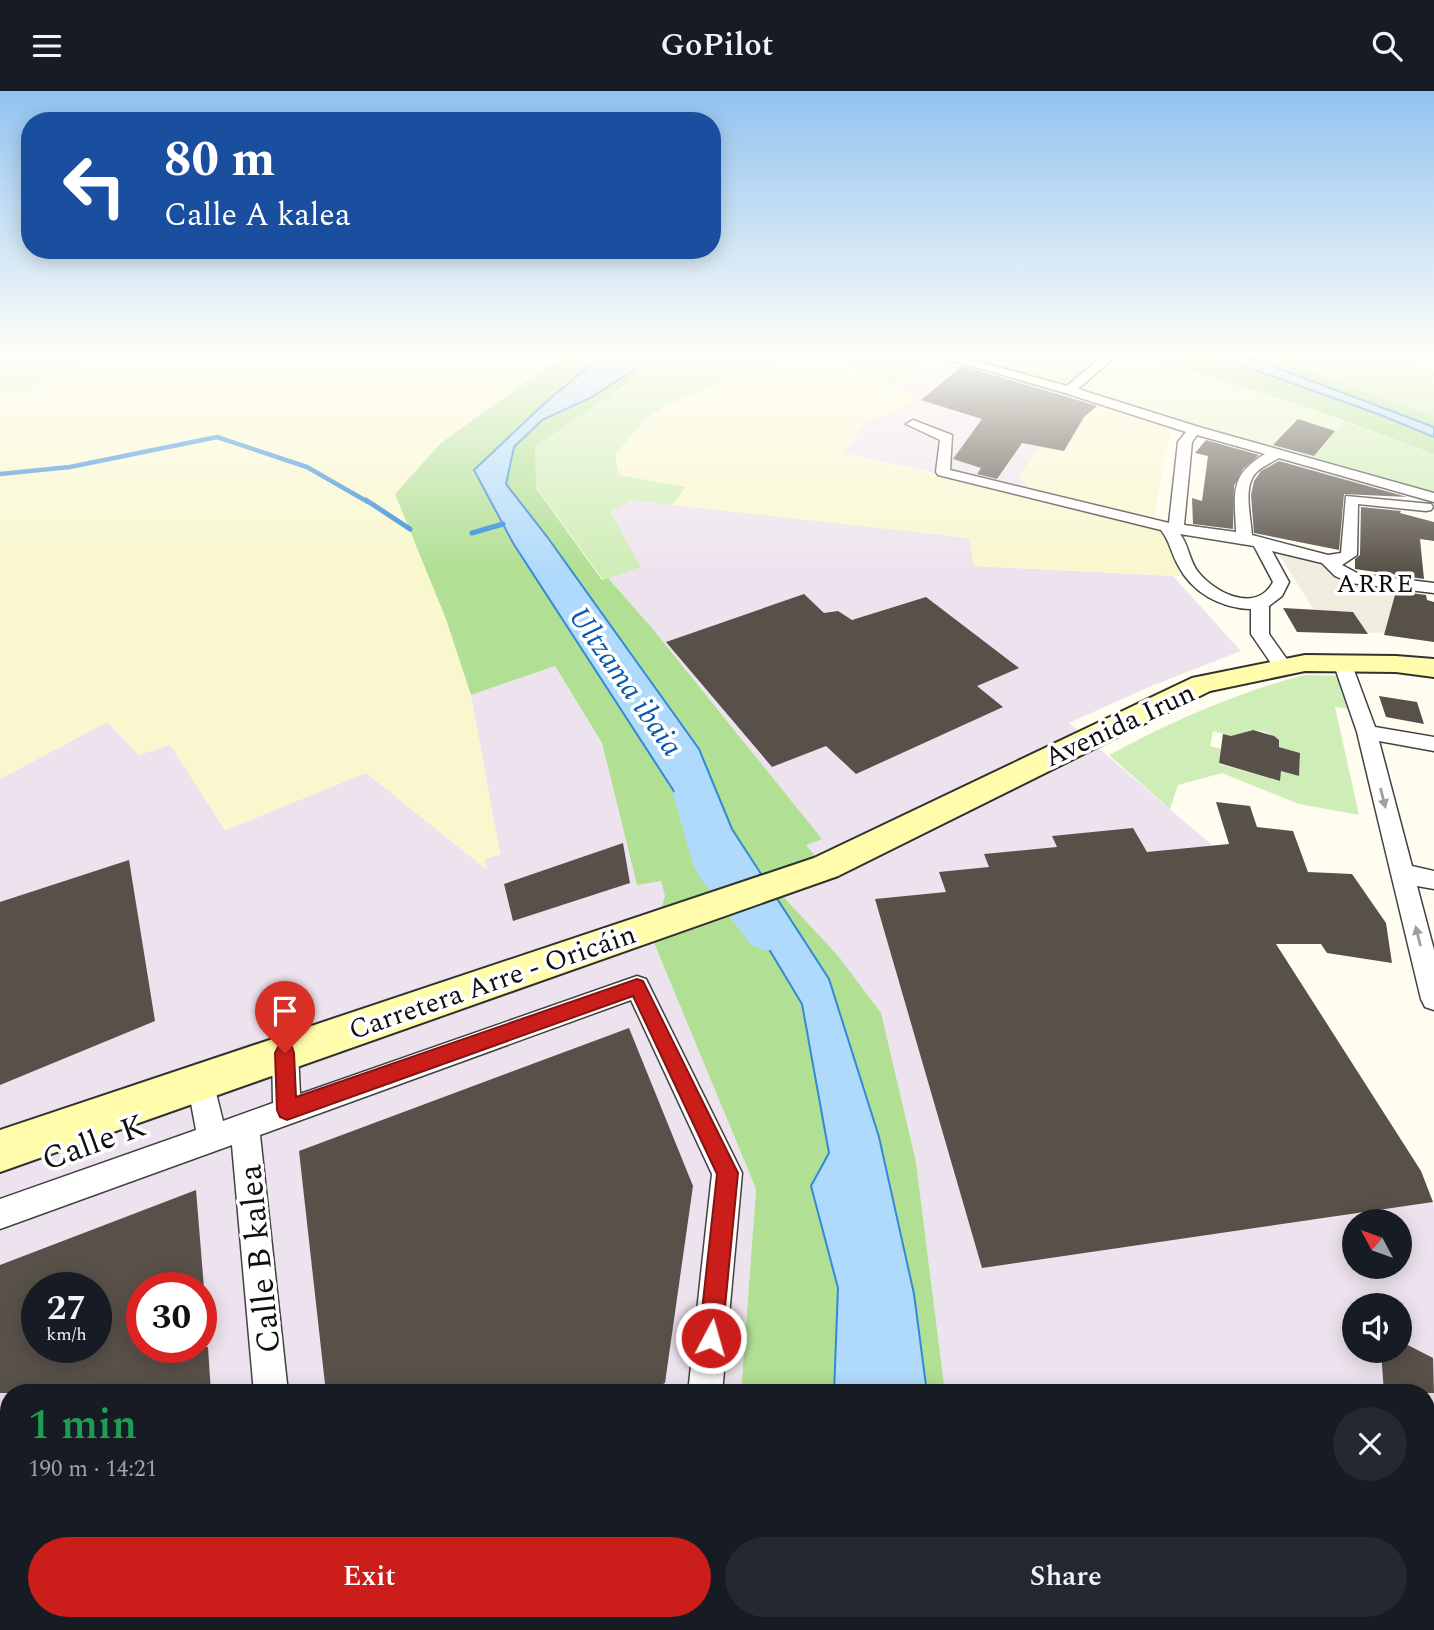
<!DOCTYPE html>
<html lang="en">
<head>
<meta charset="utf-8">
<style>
  :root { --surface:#171b24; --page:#242831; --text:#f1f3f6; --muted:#9ea1a6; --accent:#cb1e1a }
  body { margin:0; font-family:Spectral,serif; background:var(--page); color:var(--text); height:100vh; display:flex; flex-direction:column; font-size:26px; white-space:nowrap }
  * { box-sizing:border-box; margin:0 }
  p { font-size:23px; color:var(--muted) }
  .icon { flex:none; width:38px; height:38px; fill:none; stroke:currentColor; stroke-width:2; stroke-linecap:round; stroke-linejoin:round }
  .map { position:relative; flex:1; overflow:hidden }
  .details { position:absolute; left:0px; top:1293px; width:1435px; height:247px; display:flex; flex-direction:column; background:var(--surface); border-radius:28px 28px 0 0; box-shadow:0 4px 18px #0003 }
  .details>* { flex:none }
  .banner { position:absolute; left:21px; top:21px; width:700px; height:147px; border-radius:28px; box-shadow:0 4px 18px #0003; background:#1a4fa0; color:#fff; overflow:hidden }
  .needle { width:46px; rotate:311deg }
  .tools { position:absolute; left:1342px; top:1118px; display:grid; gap:14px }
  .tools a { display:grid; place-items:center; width:70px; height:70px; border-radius:50%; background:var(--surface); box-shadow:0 4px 18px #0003; font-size:35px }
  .speed { position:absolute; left:21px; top:1181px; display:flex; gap:14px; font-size:35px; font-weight:700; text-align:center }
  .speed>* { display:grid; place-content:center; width:91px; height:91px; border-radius:50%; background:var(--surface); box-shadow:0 4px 18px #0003; line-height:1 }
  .speed small { font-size:18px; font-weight:400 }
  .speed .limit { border:10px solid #d22; background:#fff; color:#111 }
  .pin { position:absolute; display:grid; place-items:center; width:60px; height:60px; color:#fff; margin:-72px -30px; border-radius:50% 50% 50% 0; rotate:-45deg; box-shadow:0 0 7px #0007 }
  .pin .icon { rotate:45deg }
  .me { position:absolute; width:77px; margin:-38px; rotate:6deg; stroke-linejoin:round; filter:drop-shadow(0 0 5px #0008) }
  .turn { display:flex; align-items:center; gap:24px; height:147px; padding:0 28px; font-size:32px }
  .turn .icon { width:91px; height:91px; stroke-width:2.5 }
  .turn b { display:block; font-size:49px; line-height:60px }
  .round { display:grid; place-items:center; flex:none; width:74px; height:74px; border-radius:37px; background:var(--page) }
  .summary { display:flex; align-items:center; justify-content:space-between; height:119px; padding:0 28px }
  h1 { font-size:42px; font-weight:600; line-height:52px; color:#1e9e55 }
  .cta { display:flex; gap:14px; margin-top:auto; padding:14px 28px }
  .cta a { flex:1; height:80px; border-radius:42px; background:var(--accent); color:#fff; font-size:28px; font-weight:600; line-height:80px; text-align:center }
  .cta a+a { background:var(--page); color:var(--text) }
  header { display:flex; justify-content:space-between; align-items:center; height:91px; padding:0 28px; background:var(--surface); font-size:32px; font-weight:600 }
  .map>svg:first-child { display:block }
  .industrial { fill:#ede3ee; fill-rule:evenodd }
  .farmland { fill:#f8f7ce }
  .green { fill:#cfedb6; fill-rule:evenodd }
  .forest { fill:#b1df94 }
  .pitch { fill:#e2f4c9 }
  .plaza { fill:#f1edde }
  .water { fill:#b0dafb; stroke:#318ad8; stroke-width:2 }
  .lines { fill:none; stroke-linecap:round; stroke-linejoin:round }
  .stream-far1 { stroke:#318ad8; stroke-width:4.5 }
  .stream { stroke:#318ad8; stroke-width:5 }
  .river { fill:#b0dafb; fill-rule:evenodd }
  .building { fill:#58514a; fill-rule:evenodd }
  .street-casing { stroke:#424242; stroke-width:3 }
  .secondary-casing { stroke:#313131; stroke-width:4 }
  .street { fill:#fff; fill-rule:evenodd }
  .secondary { fill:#fffcab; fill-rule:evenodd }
  .oneway { fill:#9f9f9f }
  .route { fill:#cb1e1a; stroke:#841411; stroke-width:2 }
  .labels { text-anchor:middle; stroke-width:7; stroke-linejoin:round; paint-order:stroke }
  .far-quarter-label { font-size:26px; letter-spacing:2px; fill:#0f0f0f; stroke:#fff }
  .street-label { font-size:28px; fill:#0f0f0f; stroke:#fff }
  .water-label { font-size:30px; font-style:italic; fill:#0d5bac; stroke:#fff }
  .near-street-label { font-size:33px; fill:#0f0f0f; stroke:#fff }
</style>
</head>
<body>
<header><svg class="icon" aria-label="menu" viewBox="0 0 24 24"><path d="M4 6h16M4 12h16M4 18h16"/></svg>GoPilot<svg class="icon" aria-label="search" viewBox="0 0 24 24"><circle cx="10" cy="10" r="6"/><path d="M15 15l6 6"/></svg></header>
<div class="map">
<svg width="1434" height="1539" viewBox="0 0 1434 1539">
  <rect width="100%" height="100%" fill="#fffdf0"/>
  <g class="industrial">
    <polygon points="934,263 1072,297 1100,313 1084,326 1153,430 843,362 867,330 896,320 913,308 896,296"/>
    <path d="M 633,409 L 970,447 L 975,475 L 1173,485 L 1241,560 L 1149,596 L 1069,632 L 1212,754 L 1421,1080 L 1434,1114 L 1434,1539 L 975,1539 L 974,1531 L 1426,1531 L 1426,1302 L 945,1302 L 916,1071 L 652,847 L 756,1098 L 741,1302 L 9,1302 L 9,1531 L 725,1531 L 724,1539 L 0,1539 L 0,688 L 107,631 L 139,664 L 170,653 L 225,739 L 366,682 L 485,768 L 500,763 L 471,604 L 555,575 L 602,652 L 637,794 L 661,789 L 665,804 L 821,747 L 652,537 L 608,487 L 640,475 L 609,421 ZM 1354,1130 L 1400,1130 L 1400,1176 L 1354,1176 ZM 37,1197 L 96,1197 L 96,1256 L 37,1256 ZM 142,1197 L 201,1197 L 201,1256 L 142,1256 ZM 1354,1214 L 1400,1214 L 1400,1260 L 1354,1260 Z"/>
  </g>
  <g class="farmland">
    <polygon points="101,263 565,263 441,352 395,403 446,528 471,604 500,763 485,768 487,779 366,682 225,739 170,654 139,664 107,631 0,688 0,303 20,303"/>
    <polygon points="808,268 831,270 896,296 914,308 896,320 867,330 843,362 1142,431 1163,440 1181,485 974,475 969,447 672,414 685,396 619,384 614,367 623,345 667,315 705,297 754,280"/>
    <polygon points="1100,313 1171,338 1153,430 1030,400 1019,385 1040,355 1064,360 1084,326"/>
  </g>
  <g class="green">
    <polygon points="0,263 101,263 20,303 0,302"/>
    <path d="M 697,263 L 934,263 L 896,296 C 875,288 853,274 831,270 C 795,262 670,305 643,331 C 633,341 625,353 615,364 L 619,384 L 686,396 L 672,414 L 633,409 L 610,421 L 641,476 L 603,489 L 524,379 L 535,355 L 594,313 L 626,296 L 650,278 Z"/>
    <polygon points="936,263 1115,263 1069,299"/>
    <path d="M 1262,263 C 1314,263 1389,253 1434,279 L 1434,328 Z"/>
    <polygon points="1343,330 1434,363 1434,403 1313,367"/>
    <path d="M 1304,584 L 1357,585 L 1365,620 L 1335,616 L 1359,724 L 1299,713 L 1222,682 L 1178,694 L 1170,718 L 1109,664 C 1173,630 1233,603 1304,584 ZM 1253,639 L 1266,641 L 1279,649 L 1279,656 L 1300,662 L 1299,685 L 1281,680 L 1279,690 L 1219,673 L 1221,658 L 1210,655 L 1213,640 L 1246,649 L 1247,640 Z"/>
  </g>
  <g class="forest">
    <polygon points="565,263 701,263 650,278 535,355 536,397 602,489 608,487 652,537 822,748 806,754 816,766 767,781 779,801 839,866 881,922 916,1071 945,1302 741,1302 756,1098 652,847 665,805 661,790 637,794 602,652 555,575 471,604 446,528 395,403 441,352"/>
    <polygon points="1137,263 1263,263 1434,326 1434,363 1315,319"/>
    <polygon points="725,1531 974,1531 975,1539 724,1539"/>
  </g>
  <polygon class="pitch" points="1118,263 1137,263 1315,319 1343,330 1313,367 1275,359 1078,299 1069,299"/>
  <polygon class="plaza" points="1277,460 1317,469 1339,490 1395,503 1387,534 1390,541 1367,542 1353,521 1314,519"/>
  <g class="water">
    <polygon points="604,263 644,263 632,280 592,306 542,329 514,356 506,393 548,447 699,658 732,738 829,888 879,1046 914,1203 927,1302 834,1302 838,1197 811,1095 829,1062 802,913 677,705 513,452 474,379 546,311"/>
    <polygon points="1210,263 1240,263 1434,336 1434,346 1378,323"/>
    <polygon points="829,1531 935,1531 934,1539 829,1539"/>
  </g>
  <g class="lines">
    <polyline class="stream-far1" points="0,383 70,376 217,346 307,376 368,411"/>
    <g class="stream">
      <polyline points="366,409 410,438"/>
      <polyline points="472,442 503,433"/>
    </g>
    <polygon class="river" points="693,689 707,693 733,766 783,828 789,841 783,854 767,860 751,854 699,785 693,773 673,703 679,693"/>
  </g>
  <g class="building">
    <polygon points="962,275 1064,305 1097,315 1084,326 1064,360 1022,352 997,388 977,383 981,377 953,368 982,328 921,309"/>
    <polygon points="1298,328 1335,340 1314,365 1273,354"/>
    <polygon points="1206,349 1259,364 1243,378 1234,395 1233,438 1193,433 1192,407 1202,410 1208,365 1195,362"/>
    <polygon points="1279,370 1407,406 1344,403 1339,459 1254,442 1251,404 1254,390 1261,380"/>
    <polygon points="1361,416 1401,420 1400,422 1434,431 1434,450 1420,448 1424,488 1355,478 1355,468 1360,464"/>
    <polygon points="1396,500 1426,504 1427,509 1434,511 1434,551 1384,544"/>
    <polygon points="804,503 824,522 838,520 852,529 926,506 1019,577 977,595 1003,616 856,683 826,655 772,676 666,551"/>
    <polygon points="1283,517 1353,521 1368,543 1297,541"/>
    <polygon points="1379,605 1417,611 1424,633 1386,626"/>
    <polygon points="1253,639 1274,645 1279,649 1279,656 1300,662 1299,685 1281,680 1280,690 1219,672 1223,643 1231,645"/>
    <polygon points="1216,711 1250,715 1257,736 1293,740 1308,781 1352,783 1386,832 1392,872 1327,862 1321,853 1276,853 1421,1080 1433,1111 982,1177 875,808 946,801 939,781 989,776 984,763 1057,756 1052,745 1133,737 1147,761 1229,753"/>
    <polygon points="623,752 630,792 513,830 504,793"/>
    <polygon points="129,769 155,930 0,994 0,811"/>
    <polygon points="629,937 693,1095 665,1292 643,1302 326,1302 299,1060"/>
    <path d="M 196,1099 L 204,1197 L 142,1197 L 142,1256 L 208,1256 L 211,1302 L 0,1302 L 0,1174 ZM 37,1197 L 96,1197 L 96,1256 L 37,1256 Z"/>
    <polygon points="1400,1250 1433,1267 1434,1302 1384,1302 1381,1260 1400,1260"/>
  </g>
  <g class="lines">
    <defs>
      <g id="street">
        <path d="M 930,263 L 950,263 L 1067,295 L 1105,263 L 1118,263 L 1078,298 L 1199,336 L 1434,402 L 1434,411 L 1279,367 C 1271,372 1260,376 1255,383 C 1243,397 1251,427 1252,444 L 1328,464 L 1341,462 L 1346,405 L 1431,413 L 1433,416 L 1431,419 L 1426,420 L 1358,413 L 1357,464 L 1342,474 L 1359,483 L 1434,492 L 1434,502 L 1350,492 L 1335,485 L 1322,472 L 1272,460 L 1289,491 L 1282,505 L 1269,515 L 1269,543 L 1291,574 L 1282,580 L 1275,578 L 1251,543 L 1251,518 C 1221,517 1192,502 1178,474 C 1171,462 1170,450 1161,439 L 938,384 L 936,381 L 940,349 L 906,333 L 913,329 L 952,344 L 950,379 L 1169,432 L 1178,351 L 1186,341 L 1065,302 ZM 1197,344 L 1265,363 C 1228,385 1235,403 1236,441 L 1184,434 L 1192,351 ZM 1180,443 L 1254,455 L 1273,491 C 1256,524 1212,501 1196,478 C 1189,467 1188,453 1180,443 Z"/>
        <polygon points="1342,565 1351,571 1375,636 1434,646 1434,660 1379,650 1412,775 1434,780 1434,798 1417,795 1434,859 1434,919 1425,916 1421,908 1357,641 1333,571"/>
        <polygon points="637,885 646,888 742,1082 722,1302 688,1302 712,1083 631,909 260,1044 288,1302 254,1302 232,1054 0,1138 0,1108 196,1039 187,991 191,982 201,978 211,982 223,1030 273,1012 272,962 275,953 285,950 295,953 298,962 300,1003"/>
        <polygon points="286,1531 339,1531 335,1539 283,1539"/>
        <polygon points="657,1531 697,1531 696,1539 656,1539"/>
      </g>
      <polygon id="secondary" points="1305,564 1396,565 1434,568 1434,586 1396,581 1305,580 1210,600 838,785 0,1081 0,1039 814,767 1192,587"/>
    </defs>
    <use href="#street" class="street-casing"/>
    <use href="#secondary" class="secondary-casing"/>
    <use href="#street" class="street"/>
    <use href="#secondary" class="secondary"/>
  </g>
  <defs><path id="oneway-solid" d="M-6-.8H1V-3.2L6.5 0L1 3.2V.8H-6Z" transform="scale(1.75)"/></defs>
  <g class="oneway">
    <use href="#oneway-solid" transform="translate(1383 707) rotate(76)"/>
    <use href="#oneway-solid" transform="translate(1418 845) rotate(-104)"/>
  </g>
  <linearGradient id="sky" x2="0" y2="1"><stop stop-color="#91c3f0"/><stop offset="0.55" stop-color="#fffef8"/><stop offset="1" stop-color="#fffef8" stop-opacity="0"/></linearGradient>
  <rect width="1434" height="479" fill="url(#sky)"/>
  <polygon class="route" points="637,888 643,890 738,1082 722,1247 719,1255 711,1259 703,1255 699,1247 717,1083 633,905 287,1029 280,1026 277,1019 275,962 278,956 285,953 292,956 294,962 296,1006"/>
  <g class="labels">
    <g class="far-quarter-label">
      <text x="1376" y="501">ARRE</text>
    </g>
    <g class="street-label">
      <text transform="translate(1119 633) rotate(-25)" y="10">Avenida Irun</text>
      <text transform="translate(492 890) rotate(-19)" y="10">Carretera Arre - Oricáin</text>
    </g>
    <g class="water-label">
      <text transform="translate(626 590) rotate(55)" y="10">Ultzama ibaia</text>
    </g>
    <g class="near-street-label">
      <text transform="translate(93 1050) rotate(-20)" y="12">Calle K</text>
      <text transform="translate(258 1168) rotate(-96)" y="12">Calle B kalea</text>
    </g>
  </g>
</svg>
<div class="tools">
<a><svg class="needle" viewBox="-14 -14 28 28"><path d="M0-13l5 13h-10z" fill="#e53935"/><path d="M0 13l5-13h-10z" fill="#9ea1a6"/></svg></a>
<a><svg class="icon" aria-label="sound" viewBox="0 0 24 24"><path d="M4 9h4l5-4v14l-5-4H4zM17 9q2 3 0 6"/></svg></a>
</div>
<div class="speed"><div>27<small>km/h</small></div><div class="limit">30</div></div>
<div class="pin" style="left:285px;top:962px;background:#d93025"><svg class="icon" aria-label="arrive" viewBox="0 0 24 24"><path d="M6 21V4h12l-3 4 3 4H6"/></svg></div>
<svg class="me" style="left:711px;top:1247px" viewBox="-20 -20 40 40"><circle r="17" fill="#cb1e1a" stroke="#fff" stroke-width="3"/><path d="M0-11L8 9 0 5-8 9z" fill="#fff"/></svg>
<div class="banner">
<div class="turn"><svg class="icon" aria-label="left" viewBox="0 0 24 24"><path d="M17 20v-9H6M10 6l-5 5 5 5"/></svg><div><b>80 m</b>Calle A kalea</div></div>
</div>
<section class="details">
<div class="summary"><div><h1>1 min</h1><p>190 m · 14:21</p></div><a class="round"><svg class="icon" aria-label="close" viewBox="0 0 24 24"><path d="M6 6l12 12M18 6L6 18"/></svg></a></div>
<div class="cta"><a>Exit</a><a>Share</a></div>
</section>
</div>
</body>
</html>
